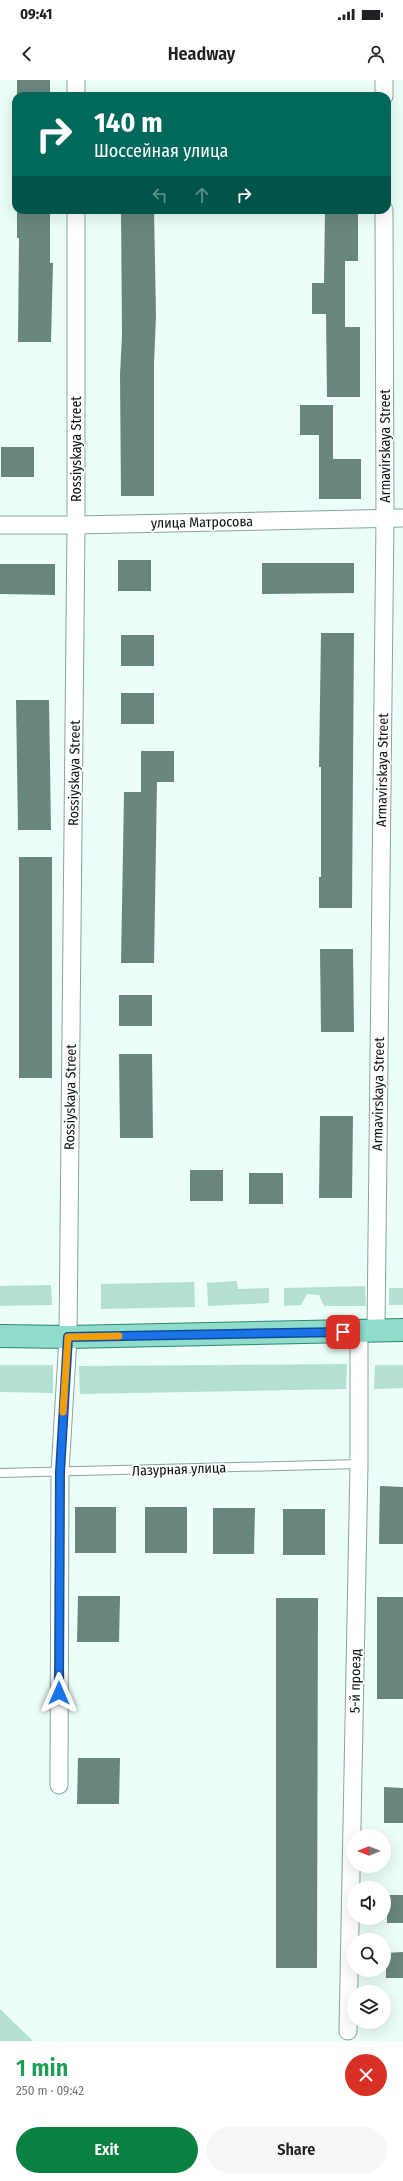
<!DOCTYPE html>
<html lang="en">
<head>
<meta charset="utf-8">
<style>
  :root { --surface:#fff; --page:#f6f6f6; --text:#202124; --muted:#757577; --accent:#0b8043 }
  body { margin:0; font-family:"Fira Sans Condensed",sans-serif; background:var(--page); color:var(--text); height:100vh; display:flex; flex-direction:column; font-size:15px; white-space:nowrap }
  * { box-sizing:border-box; margin:0 }
  p { font-size:13px; color:var(--muted) }
  .icon { flex:none; width:22px; height:22px; fill:none; stroke:currentColor; stroke-width:2; stroke-linecap:round; stroke-linejoin:round }
  .map { position:relative; height:1961px; overflow:hidden }
  .side { display:flex; flex-direction:column; background:var(--surface); flex:1 }
  .side>* { flex:none }
  .top-card { position:absolute; left:12px; top:12px; width:379px; height:122px; border-radius:12px; box-shadow:0 4px 16px #0002; background:#00695c; color:#fff; overflow:hidden }
  .needle { width:26px; rotate:270deg }
  .fabs { position:absolute; left:347px; top:1749px; display:grid; gap:8px }
  .fabs a { display:grid; place-items:center; width:44px; height:44px; border-radius:50%; background:var(--surface); box-shadow:0 4px 16px #0002; font-size:20px }
  .pin { position:absolute; display:grid; place-items:center; width:34px; height:34px; color:#fff; margin:-17px; border-radius:8px; box-shadow:0 2px 6px #0006 }
  .me { position:absolute; width:44px; margin:-22px; rotate:0deg; stroke-linejoin:round; filter:drop-shadow(0 0 3px #0008) }
  .turn { display:flex; align-items:center; gap:14px; height:84px; padding:0 16px; font-size:18px }
  .turn .icon { width:52px; height:52px; stroke-width:2.5 }
  .turn b { display:block; font-size:28px; line-height:34px }
  .lanes { display:flex; align-items:center; height:38px; padding:0 16px; background:#0003; justify-content:center; gap:20px; direction:ltr }
  .lanes .off { opacity:.35 }
  .round { display:grid; place-items:center; flex:none; width:42px; height:42px; border-radius:21px; background:var(--page) }
  .summary { display:flex; align-items:center; justify-content:space-between; height:68px; padding:0 16px }
  h1 { font-size:24px; font-weight:600; line-height:30px; color:#1e9e55 }
  .action { display:flex; gap:8px; margin-top:auto; padding:8px 16px }
  .action a { flex:1; height:46px; border-radius:24px; background:var(--accent); color:#fff; font-size:16px; font-weight:600; line-height:46px; text-align:center }
  .action a+a { background:var(--page); color:var(--text) }
  .status { display:flex; justify-content:space-between; align-items:center; height:28px; padding:0 20px; background:var(--surface); direction:ltr }
  .status svg { height:11px; fill:currentColor }
  header { display:flex; justify-content:space-between; align-items:center; height:52px; padding:0 16px; background:var(--surface); font-size:18px; font-weight:600 }
  .map>svg:first-child { display:block }
  .green { fill:#b3e0d2 }
  .building { fill:#69867d }
  .lines { fill:none; stroke-linecap:round; stroke-linejoin:round }
  .service-casing { stroke:#88a69d; stroke-width:10 }
  .minor-casing { stroke:#88a69d; stroke-width:19 }
  .primary-casing { stroke:#2f8672; stroke-width:24 }
  .service { stroke:#fff; stroke-width:8 }
  .minor { stroke:#fff; stroke-width:17 }
  .primary { stroke:#8fdcca; stroke-width:22 }
  .route-casing { stroke:#114b97; stroke-width:10 }
  .route { stroke:#1a73e8; stroke-width:7 }
  .slow { stroke:#f59e0b; stroke-width:7 }
  .labels { text-anchor:middle; stroke-width:3.5; stroke-linejoin:round; paint-order:stroke }
  .street-label { font-size:14px; fill:#07120f; stroke:#fff }
</style>
</head>
<body>
<div class="status"><b>09:41</b><svg viewBox="0 0 49 12"><path d="M0 12V9h3v3zM5 12V6h3v6zM10 12V3h3v9zM15 12V0h3v12zM26 1h20v11H26zM47 4h2v5h-2z"/></svg></div>
<header><svg class="icon" aria-label="back" viewBox="0 0 24 24"><path d="M15 5l-7 7 7 7"/></svg>Headway<svg class="icon" aria-label="person" viewBox="0 0 24 24"><circle cx="12" cy="8" r="4"/><path d="M4 21q1-7 8-7t8 7"/></svg></header>
<div class="map">
<svg width="403" height="1961" viewBox="0 0 403 1961">
  <rect width="100%" height="100%" fill="#ebfef8"/>
  <g class="green">
    <polygon points="237,1201 238,1209 269,1208 269,1223 208,1226 207,1203"/>
    <polygon points="194,1202 195,1227 101,1229 101,1204"/>
    <polygon points="51,1205 52,1225 0,1226 0,1206"/>
    <polygon points="365,1206 366,1226 324,1226 319,1215 307,1214 301,1225 284,1226 284,1208"/>
    <rect x="389" y="1208" width="14" height="17"/>
    <polygon points="347,1284 346,1309 80,1314 79,1286"/>
    <polygon points="0,1285 53,1285 53,1313 0,1312"/>
    <polygon points="375,1285 403,1285 403,1308 374,1309"/>
    <polygon points="0,1929 33,1961 0,1961"/>
  </g>
  <g class="building">
    <rect x="17" y="0" width="33" height="16"/>
    <polygon points="17,130 50,130 50,183 53,183 51,262 18,262 19,158 17,158"/>
    <polygon points="121,130 154,130 156,236 154,284 154,416 121,416 120,295 122,254"/>
    <polygon points="325,130 358,130 358,181 345,181 345,247 360,247 360,317 327,317 326,234 312,234 312,203 324,203"/>
    <polygon points="300,325 333,325 333,379 361,379 361,419 319,419 319,355 300,355"/>
    <rect x="1" y="367" width="33" height="30"/>
    <rect x="118" y="480" width="33" height="31"/>
    <polygon points="262,483 354,483 354,513 262,514"/>
    <polygon points="0,484 55,484 55,515 0,514"/>
    <polygon points="321,553 354,553 352,828 319,828 319,797 321,797 321,687 319,687"/>
    <rect x="121" y="555" width="33" height="31"/>
    <rect x="121" y="613" width="33" height="31"/>
    <polygon points="16,620 49,620 51,750 18,750"/>
    <polygon points="141,671 174,671 174,702 157,702 154,883 121,883 124,712 141,712"/>
    <rect x="19" y="777" width="33" height="221"/>
    <polygon points="320,869 353,869 354,952 321,952"/>
    <rect x="119" y="915" width="33" height="31"/>
    <polygon points="119,974 152,974 153,1058 120,1058"/>
    <polygon points="320,1036 353,1036 352,1118 319,1118"/>
    <rect x="190" y="1090" width="33" height="31"/>
    <rect x="249" y="1093" width="34" height="31"/>
    <polygon points="380,1406 403,1407 403,1464 379,1464"/>
    <rect x="75" y="1427" width="41" height="46"/>
    <rect x="145" y="1427" width="42" height="46"/>
    <polygon points="213,1428 255,1428 254,1474 213,1474"/>
    <rect x="283" y="1429" width="42" height="46"/>
    <polygon points="78,1516 120,1516 119,1562 77,1562"/>
    <rect x="377" y="1517" width="26" height="102"/>
    <polygon points="276,1518 318,1518 317,1888 276,1888"/>
    <polygon points="78,1678 120,1678 119,1724 77,1724"/>
    <polygon points="384,1707 403,1708 403,1743 384,1743"/>
    <rect x="387" y="1815" width="16" height="28"/>
    <polygon points="403,1872 403,1898 386,1898 386,1873"/>
  </g>
  <g class="lines">
    <defs>
      <polyline id="service" points="0,1393 359,1384"/>
      <g id="minor">
        <polyline points="76,0 76,16"/>
        <polyline points="384,0 384,16"/>
        <polyline points="0,445 76,445 403,438"/>
        <polyline points="376,1250 385,438 384,130"/>
        <polyline points="59,1705 60,1392 68,1257 76,445 76,130"/>
        <polyline points="348,1951 359,1384 359,1251"/>
      </g>
      <polyline id="primary" points="0,1256 68,1257 403,1250"/>
    </defs>
    <use href="#service" class="service-casing"/>
    <use href="#minor" class="minor-casing"/>
    <use href="#primary" class="primary-casing"/>
    <use href="#service" class="service"/>
    <use href="#minor" class="minor"/>
    <use href="#primary" class="primary"/>
  </g>
  <g class="lines">
    <defs>
      <polyline id="route" points="59,1613 60,1392 68,1257 343,1252"/>
    </defs>
    <use href="#route" class="route-casing"/>
    <use href="#route" class="route"/>
    <polyline class="slow" points="63,1332 68,1257 119,1256"/>
  </g>
  <g class="labels">
    <g class="street-label">
      <text transform="translate(385 366) rotate(-90)" y="5">Armavirskaya Street</text>
      <text transform="translate(76 369) rotate(-90)" y="5">Rossiyskaya Street</text>
      <text transform="translate(202 442) rotate(-1)" y="5">улица Матросова</text>
      <text transform="translate(382 690) rotate(-89)" y="5">Armavirskaya Street</text>
      <text transform="translate(74 693) rotate(-89)" y="5">Rossiyskaya Street</text>
      <text transform="translate(378 1014) rotate(-89)" y="5">Armavirskaya Street</text>
      <text transform="translate(70 1017) rotate(-89)" y="5">Rossiyskaya Street</text>
      <text transform="translate(179 1389) rotate(-2)" y="5">Лазурная улица</text>
      <text transform="translate(355 1601) rotate(-89)" y="5">5-й проезд</text>
    </g>
  </g>
</svg>
<div class="fabs">
<a><svg class="needle" viewBox="-14 -14 28 28"><path d="M0-13l5 13h-10z" fill="#e53935"/><path d="M0 13l5-13h-10z" fill="#757577"/></svg></a>
<a><svg class="icon" aria-label="sound" viewBox="0 0 24 24"><path d="M4 9h4l5-4v14l-5-4H4zM17 9q2 3 0 6"/></svg></a>
<a><svg class="icon" aria-label="search" viewBox="0 0 24 24"><circle cx="10" cy="10" r="6"/><path d="M15 15l6 6"/></svg></a>
<a><svg class="icon" aria-label="layers" viewBox="0 0 24 24"><path d="M12 4l9 5-9 5-9-5zM3 14l9 5 9-5"/></svg></a>
</div>
<div class="pin" style="left:343px;top:1252px;background:#d93025"><svg class="icon" aria-label="arrive" viewBox="0 0 24 24"><path d="M6 21V4h12l-3 4 3 4H6"/></svg></div>
<svg class="me" style="left:59px;top:1613px" viewBox="-20 -20 40 40"><path d="M0-17L14 15 0 8-14 15z" fill="#1a73e8" stroke="#fff" stroke-width="4"/></svg>
<div class="top-card">
<div class="turn"><svg class="icon" aria-label="right" viewBox="0 0 24 24"><path d="M7 20v-9h11M14 6l5 5-5 5"/></svg><div><b>140 m</b>Шоссейная улица</div></div>
<div class="lanes"><svg class="icon off" aria-label="left" viewBox="0 0 24 24"><path d="M17 20v-9H6M10 6l-5 5 5 5"/></svg><svg class="icon off" aria-label="ahead" viewBox="0 0 24 24"><path d="M12 20V5M6 11l6-6 6 6"/></svg><svg class="icon" aria-label="right" viewBox="0 0 24 24"><path d="M7 20v-9h11M14 6l5 5-5 5"/></svg></div>
</div>
</div>
<section class="side">
<div class="summary"><div><h1>1 min</h1><p>250 m · 09:42</p></div><a class="round" style="background:#d93025;color:#fff"><svg class="icon" aria-label="close" viewBox="0 0 24 24"><path d="M6 6l12 12M18 6L6 18"/></svg></a></div>
<div class="action"><a>Exit</a><a>Share</a></div>
</section>
</body>
</html>
